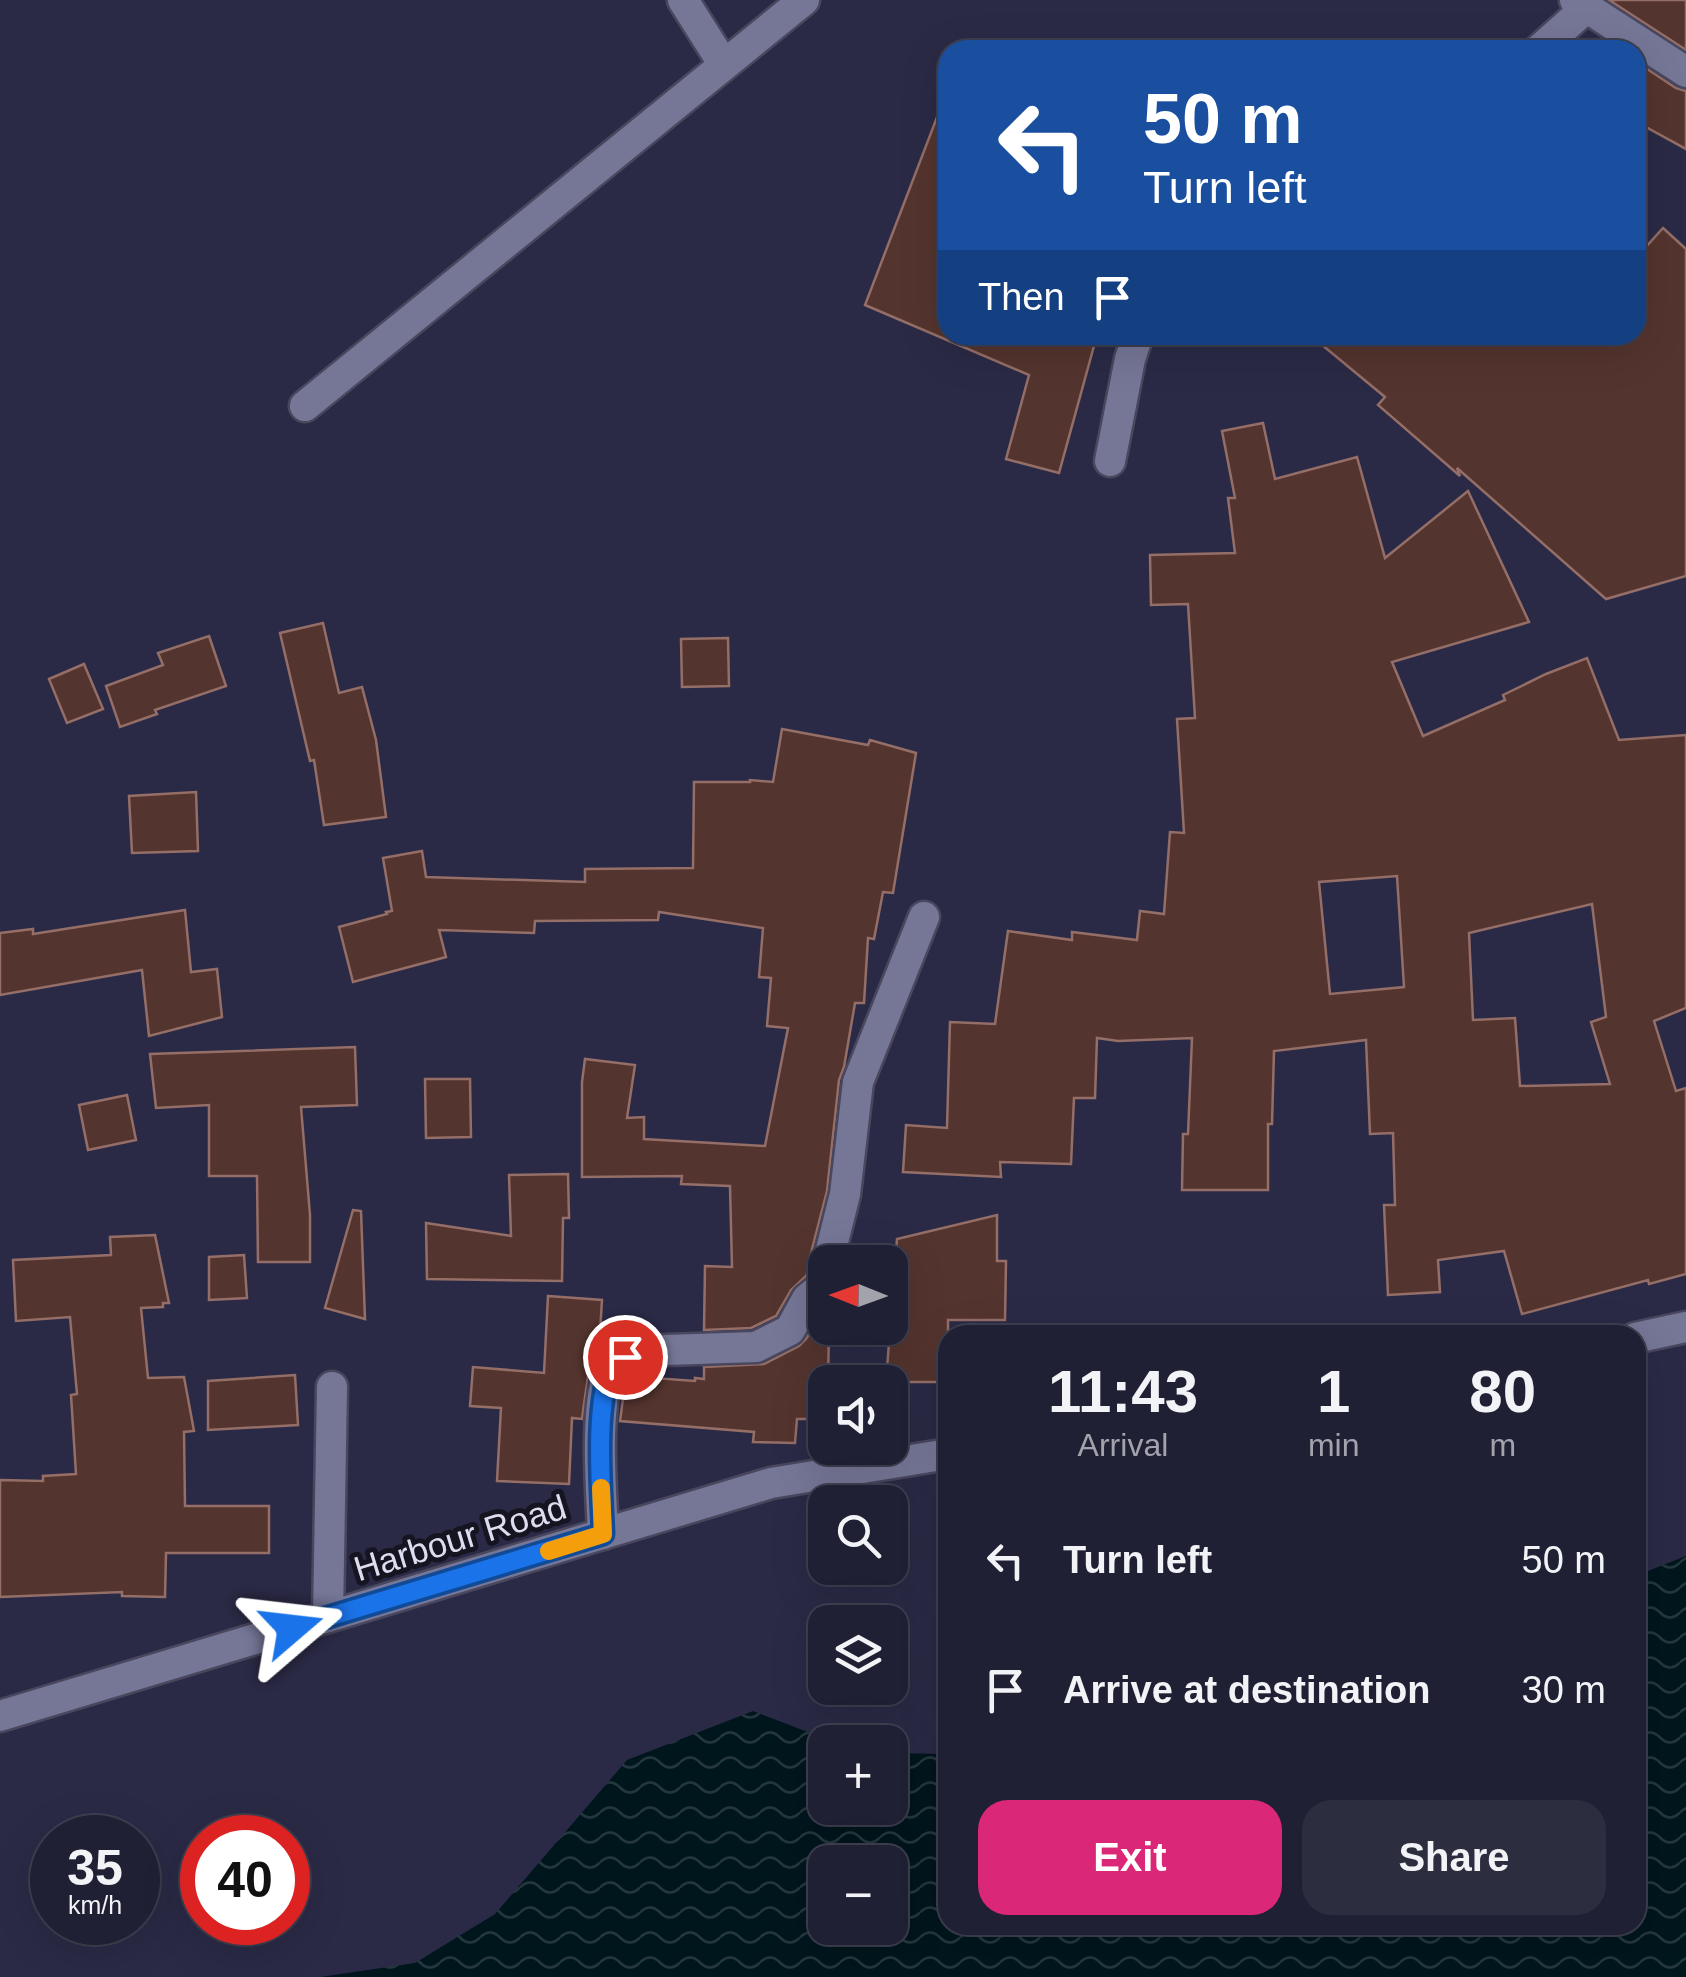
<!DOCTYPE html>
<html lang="en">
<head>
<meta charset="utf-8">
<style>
  :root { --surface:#202034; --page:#2d2d40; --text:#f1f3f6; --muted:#a2a3ac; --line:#3d3e4f; --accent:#db2777 }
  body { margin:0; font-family:Arial,sans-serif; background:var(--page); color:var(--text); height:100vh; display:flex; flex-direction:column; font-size:38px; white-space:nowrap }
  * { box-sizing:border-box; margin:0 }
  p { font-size:32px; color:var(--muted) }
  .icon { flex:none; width:55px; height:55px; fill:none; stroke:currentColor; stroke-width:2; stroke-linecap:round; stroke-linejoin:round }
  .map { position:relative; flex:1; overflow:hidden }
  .side { position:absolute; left:938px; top:1325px; width:708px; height:610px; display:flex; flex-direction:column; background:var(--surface); border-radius:30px; box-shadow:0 10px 40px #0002,0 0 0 2px var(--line) }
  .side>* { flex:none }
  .hud { position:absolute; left:938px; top:40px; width:708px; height:305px; border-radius:30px; box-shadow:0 10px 40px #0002,0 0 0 2px var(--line); background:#1a4fa0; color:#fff; overflow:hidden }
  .needle { width:65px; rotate:271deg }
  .controls { position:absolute; left:808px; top:1245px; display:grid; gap:20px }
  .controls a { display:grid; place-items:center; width:100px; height:100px; border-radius:20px; background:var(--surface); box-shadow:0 10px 40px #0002,0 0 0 2px var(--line); font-size:50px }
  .speed { position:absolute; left:30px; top:1815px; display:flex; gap:20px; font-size:50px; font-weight:700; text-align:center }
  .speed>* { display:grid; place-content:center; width:130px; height:130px; border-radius:50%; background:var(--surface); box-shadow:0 10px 40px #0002,0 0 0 2px var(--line); line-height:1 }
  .speed small { font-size:25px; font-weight:400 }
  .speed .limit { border:15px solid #d22; background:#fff; color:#111 }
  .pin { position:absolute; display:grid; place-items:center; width:85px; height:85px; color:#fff; margin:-42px; border:5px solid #fff; border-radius:50%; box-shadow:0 2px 10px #0007 }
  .me { position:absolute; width:110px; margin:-55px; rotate:73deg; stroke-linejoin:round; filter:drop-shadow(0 0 8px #0008) }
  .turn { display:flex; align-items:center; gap:35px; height:210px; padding:0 40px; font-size:45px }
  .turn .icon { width:130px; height:130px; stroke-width:2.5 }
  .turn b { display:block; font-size:70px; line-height:85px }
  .then { display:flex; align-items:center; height:95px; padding:0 40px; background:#0003; gap:20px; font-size:38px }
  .eta { display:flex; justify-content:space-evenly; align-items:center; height:170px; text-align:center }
  .eta b { font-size:60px; font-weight:700; line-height:70px }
  .cta { display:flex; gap:20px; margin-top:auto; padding:20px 40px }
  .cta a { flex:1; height:115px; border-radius:30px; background:var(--accent); color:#fff; font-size:40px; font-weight:700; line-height:115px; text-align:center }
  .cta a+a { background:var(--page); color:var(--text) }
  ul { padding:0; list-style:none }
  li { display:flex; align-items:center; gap:30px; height:130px; padding:0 40px }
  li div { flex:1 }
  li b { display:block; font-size:38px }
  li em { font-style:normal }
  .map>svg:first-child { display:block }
  .water { fill:url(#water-waves); fill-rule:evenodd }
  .building { fill:#54342e; stroke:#946e67; stroke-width:2.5; fill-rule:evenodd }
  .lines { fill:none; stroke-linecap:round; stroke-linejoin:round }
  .street-casing { stroke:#48475e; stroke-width:35 }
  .secondary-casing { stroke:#48475e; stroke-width:35 }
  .street { stroke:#767797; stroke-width:30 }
  .secondary { stroke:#767797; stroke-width:30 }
  .route-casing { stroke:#114b97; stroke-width:25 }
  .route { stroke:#1a73e8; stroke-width:18 }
  .slow { stroke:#f59e0b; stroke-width:18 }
  .labels { text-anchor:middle; stroke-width:10; stroke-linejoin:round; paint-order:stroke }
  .street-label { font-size:35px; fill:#dcddef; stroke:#151521 }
</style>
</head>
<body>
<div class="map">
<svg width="1686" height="1977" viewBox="0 0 1686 1977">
  <defs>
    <pattern id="water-waves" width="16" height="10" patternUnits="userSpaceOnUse" patternTransform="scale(2.5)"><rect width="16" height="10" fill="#00161d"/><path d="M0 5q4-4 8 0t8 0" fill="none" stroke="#25373e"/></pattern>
  </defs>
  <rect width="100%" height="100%" fill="#2b2a46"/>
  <path class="water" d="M 1686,1556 L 1686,1977 L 320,1977 L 415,1963 L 495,1914 L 627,1760 L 753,1711 L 834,1742 L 825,1742 L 825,1808 L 890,1808 L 890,1753 L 947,1754 L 948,1925 L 1635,1925 L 1635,1576 ZM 825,1862 L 890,1862 L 890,1928 L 825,1928 Z"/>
  <g class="building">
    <polygon points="1609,0 1686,0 1686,50"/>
    <polygon points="1635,61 1676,88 1686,91 1686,149 1635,121"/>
    <polygon points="944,99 948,99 948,335 1097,335 1059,473 1006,459 1029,375 865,305"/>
    <polygon points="1663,228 1686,249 1686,576 1606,599 1457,468 1460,476 1378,405 1385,397 1310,335 1635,335 1635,259"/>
    <path d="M 1263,423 L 1275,479 L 1357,457 L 1385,558 L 1468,491 L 1529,622 L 1392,662 L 1423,736 L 1505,700 L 1503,695 L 1546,674 L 1587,658 L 1619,740 L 1686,735 L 1686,1008 L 1654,1021 L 1676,1091 L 1686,1088 L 1686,1274 L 1649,1284 L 1648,1280 L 1522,1314 L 1504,1251 L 1438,1260 L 1440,1292 L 1388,1295 L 1384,1205 L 1395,1205 L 1393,1133 L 1370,1134 L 1366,1040 L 1274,1051 L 1272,1124 L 1268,1124 L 1268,1190 L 1182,1190 L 1183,1134 L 1188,1134 L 1192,1038 L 1118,1041 L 1097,1038 L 1095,1098 L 1074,1098 L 1071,1164 L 1000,1162 L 1001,1177 L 903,1172 L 906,1125 L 947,1128 L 950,1022 L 995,1024 L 1008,931 L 1072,940 L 1072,932 L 1137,940 L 1140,911 L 1164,914 L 1170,832 L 1184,833 L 1177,719 L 1195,718 L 1188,604 L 1151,605 L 1150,555 L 1235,553 L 1228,498 L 1235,498 L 1222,431 ZM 1397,876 L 1404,987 L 1330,994 L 1319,882 ZM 1592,904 L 1606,1017 L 1591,1022 L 1610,1084 L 1520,1086 L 1515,1018 L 1473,1020 L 1469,933 Z"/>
    <polygon points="323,623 339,693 362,687 376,740 386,817 324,825 314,760 310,761 280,633"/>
    <polygon points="209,636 226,686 155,710 157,714 120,727 106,686 163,665 158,653"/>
    <polygon points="728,638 729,686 682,687 681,639"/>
    <polygon points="84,664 103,709 67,723 49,679"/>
    <polygon points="782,729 868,745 870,740 916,753 893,893 883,892 874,939 868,938 864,1003 855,1003 844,1067 839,1080 827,1191 810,1257 810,1266 806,1276 791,1290 776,1316 751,1328 704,1330 705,1266 732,1267 730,1186 681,1184 682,1176 582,1177 582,1082 585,1059 635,1065 627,1118 644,1117 644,1139 765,1146 788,1028 767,1026 771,978 759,977 763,928 659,912 658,920 535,921 534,933 439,930 446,957 353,982 339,927 387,914 386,912 392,911 383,858 422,851 426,877 585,882 585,869 693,868 694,782 750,782 750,780 773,782"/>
    <polygon points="196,792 198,851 132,853 129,796"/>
    <polygon points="185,910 191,972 217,969 222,1017 149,1036 142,970 0,995 0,933 33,929 33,934"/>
    <polygon points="355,1047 357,1105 301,1107 310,1215 310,1262 258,1262 257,1176 209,1176 209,1105 156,1108 150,1054"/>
    <polygon points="425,1079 470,1079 471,1137 426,1138"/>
    <polygon points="127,1095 136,1140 88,1150 79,1105"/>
    <polygon points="568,1174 569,1218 563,1218 562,1281 427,1279 426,1223 511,1236 509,1175"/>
    <polygon points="353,1210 361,1211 365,1319 325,1308"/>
    <polygon points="997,1215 997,1261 1006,1261 1005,1320 948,1320 948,1382 886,1382 897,1239"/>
    <polygon points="155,1235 169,1303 163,1303 163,1307 141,1308 148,1378 184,1377 194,1431 184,1432 185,1506 269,1506 269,1553 166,1553 165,1597 122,1596 122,1592 0,1597 0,1480 43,1481 43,1476 76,1474 71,1395 77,1394 70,1317 16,1321 13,1260 111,1255 110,1237"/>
    <polygon points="244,1255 247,1298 209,1300 209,1257"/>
    <polygon points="548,1296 602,1300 599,1348 593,1357 588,1376 582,1419 572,1418 569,1484 497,1481 501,1408 470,1406 473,1367 544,1373"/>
    <polygon points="825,1309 825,1328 829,1328 828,1382 825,1382 825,1419 797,1419 795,1443 753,1442 754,1432 620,1421 626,1376 695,1381 695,1378 704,1379 704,1367 764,1364 799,1346 806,1339"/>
    <polygon points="295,1375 298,1425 208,1430 208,1381"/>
  </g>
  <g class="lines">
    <defs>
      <g id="street">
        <polyline points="683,0 724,65"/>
        <polyline points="1575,0 1686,72"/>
        <polyline points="1539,50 1586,8"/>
        <polyline points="305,406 804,0"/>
        <polyline points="1110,461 1130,359 1138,335"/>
        <polyline points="828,1262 845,1194 858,1082 924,917"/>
        <path d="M 603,1534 C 601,1483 594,1409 611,1362 L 625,1357 L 666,1350 L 756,1347 L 790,1330 L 807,1299 L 823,1286 L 825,1276"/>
        <polyline points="328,1617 332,1387"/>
      </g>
      <g id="secondary">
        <polyline points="1635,1338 1686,1327"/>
        <polyline points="0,1716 771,1483 948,1454"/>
      </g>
    </defs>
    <use href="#street" class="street-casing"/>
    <use href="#secondary" class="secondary-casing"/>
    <use href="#street" class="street"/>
    <use href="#secondary" class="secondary"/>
  </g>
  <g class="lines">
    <defs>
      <path id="route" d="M 292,1628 L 603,1534 C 601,1483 594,1410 612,1362 L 625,1357"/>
    </defs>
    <use href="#route" class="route-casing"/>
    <use href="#route" class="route"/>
    <polyline class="slow" points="549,1551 603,1534 601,1488"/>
  </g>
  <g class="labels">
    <g class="street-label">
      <text transform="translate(460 1538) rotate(-17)" y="12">Harbour Road</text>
    </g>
  </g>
</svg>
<div class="controls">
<a><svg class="needle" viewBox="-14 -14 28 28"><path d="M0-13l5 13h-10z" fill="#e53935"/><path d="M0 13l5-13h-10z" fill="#a2a3ac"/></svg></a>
<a><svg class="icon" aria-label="sound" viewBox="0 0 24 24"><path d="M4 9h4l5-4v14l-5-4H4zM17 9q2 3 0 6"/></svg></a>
<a><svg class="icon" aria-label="search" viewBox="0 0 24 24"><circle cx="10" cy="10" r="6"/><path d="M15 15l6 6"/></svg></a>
<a><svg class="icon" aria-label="layers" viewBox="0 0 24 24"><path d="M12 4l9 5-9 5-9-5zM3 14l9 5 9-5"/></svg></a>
<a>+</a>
<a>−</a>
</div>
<div class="speed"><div>35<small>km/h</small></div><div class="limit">40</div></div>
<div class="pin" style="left:625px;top:1357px;background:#d93025"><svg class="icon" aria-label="arrive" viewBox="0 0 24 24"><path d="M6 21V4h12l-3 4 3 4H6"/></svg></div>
<svg class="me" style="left:292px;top:1628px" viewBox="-20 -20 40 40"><path d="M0-17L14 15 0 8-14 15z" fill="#1a73e8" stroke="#fff" stroke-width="4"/></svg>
<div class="hud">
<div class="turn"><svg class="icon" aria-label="left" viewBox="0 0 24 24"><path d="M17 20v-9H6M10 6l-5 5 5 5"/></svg><div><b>50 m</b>Turn left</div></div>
<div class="then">Then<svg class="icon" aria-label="arrive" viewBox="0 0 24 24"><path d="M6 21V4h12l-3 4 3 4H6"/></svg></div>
</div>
<section class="side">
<div class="eta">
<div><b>11:43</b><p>Arrival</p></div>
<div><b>1</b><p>min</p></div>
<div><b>80</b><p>m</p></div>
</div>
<ul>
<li><svg class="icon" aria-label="left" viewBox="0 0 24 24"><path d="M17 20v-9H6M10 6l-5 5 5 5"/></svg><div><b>Turn left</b></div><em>50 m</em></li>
<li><svg class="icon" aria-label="arrive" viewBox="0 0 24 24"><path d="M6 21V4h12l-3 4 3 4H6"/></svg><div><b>Arrive at destination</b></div><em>30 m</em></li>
</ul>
<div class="cta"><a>Exit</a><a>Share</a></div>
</section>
</div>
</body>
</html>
